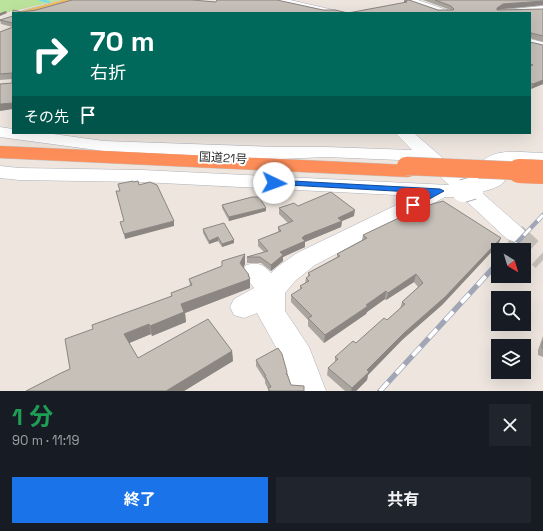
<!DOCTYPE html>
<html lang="ja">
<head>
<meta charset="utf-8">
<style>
  :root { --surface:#171b24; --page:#20242c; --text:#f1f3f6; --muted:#9ea1a6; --accent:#1a73e8 }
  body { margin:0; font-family:"Space Grotesk","Noto Sans JP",sans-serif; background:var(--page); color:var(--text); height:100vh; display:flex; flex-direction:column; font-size:15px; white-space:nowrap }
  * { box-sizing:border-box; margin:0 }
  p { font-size:13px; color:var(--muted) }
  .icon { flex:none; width:22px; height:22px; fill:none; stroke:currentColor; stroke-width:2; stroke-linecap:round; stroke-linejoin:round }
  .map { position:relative; height:391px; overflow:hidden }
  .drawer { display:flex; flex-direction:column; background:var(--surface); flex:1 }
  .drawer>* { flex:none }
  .hud { position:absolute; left:12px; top:12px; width:519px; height:122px; border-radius:0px; box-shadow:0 4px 16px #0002; background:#00695c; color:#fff; overflow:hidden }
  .needle { width:26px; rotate:142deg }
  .tools { position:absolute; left:491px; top:243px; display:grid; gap:8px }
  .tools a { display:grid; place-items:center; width:40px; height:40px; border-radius:0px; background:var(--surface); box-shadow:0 4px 16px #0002; font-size:20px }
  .pin { position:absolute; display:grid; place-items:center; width:34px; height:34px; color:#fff; margin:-17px; border-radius:8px; box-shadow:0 2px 6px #0006 }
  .me { position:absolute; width:44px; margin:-22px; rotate:93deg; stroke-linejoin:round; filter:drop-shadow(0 0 3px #0008) }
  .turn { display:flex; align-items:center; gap:14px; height:84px; padding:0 12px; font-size:18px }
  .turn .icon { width:52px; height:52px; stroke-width:2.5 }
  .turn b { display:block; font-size:28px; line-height:34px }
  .then { display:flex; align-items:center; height:38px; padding:0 12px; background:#0003; gap:8px; font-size:15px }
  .round { display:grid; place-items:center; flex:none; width:42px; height:42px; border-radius:0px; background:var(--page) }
  .head { display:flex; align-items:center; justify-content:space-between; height:68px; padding:0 12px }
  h1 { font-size:24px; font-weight:700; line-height:30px; color:#1e9e55 }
  .cta { display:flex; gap:8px; margin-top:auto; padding:8px 12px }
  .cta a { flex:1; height:46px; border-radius:0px; background:var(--accent); color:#fff; font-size:16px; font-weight:700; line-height:46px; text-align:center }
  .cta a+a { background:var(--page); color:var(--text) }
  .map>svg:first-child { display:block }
  .green { fill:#bce39b }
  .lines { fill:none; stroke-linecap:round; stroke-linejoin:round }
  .stream { stroke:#72dbee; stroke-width:2 }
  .minor-tunnel { stroke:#c6c0ba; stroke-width:22; stroke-dasharray:22 11; stroke-linecap:butt }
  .minor-casing { stroke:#aeb2bc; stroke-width:1 }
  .major-casing { stroke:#c4c4c4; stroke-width:1 }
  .highway-casing { stroke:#c4c4c4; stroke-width:1 }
  .minor { fill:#fff; fill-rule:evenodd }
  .major { fill:#f0be61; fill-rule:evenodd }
  .highway { fill:#fd8e59; fill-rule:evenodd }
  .rail-far1-casing { stroke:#a1a6b6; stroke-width:4.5 }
  .rail-casing { stroke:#a1a6b6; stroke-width:5.5 }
  .rail-far1 { stroke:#fff; stroke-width:3; stroke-dasharray:10; stroke-linecap:butt }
  .rail { stroke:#fff; stroke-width:4; stroke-dasharray:12; stroke-linecap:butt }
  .minor-bridge-casing { stroke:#aeb2bc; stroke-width:24; stroke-linecap:butt }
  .highway-bridge-far1-casing { stroke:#c4c4c4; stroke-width:19; stroke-linecap:butt }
  .highway-bridge-casing { stroke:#c4c4c4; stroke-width:24; stroke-linecap:butt }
  .minor-bridge { stroke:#fff; stroke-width:22 }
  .highway-bridge-far1 { stroke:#fd8e59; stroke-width:18 }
  .highway-bridge { stroke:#fd8e59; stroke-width:24 }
  .wall { fill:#aaa59f }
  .shaded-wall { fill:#8b8682 }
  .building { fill:#c6c0b9; stroke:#8b8682 }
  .route { fill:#1a73e8; stroke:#114b97 }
  .labels { text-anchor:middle; stroke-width:4; stroke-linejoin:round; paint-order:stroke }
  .street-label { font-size:12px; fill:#2c2c2c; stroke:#fff }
</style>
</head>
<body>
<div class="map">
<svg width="543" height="391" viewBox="0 0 543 391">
  <rect width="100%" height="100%" fill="#ede5de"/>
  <polygon class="green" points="0,0 62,0 0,14"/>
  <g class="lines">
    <polyline class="stream" points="40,0 49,2"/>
    <polyline class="minor-tunnel" points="515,234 543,260"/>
    <defs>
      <g id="minor">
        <polygon points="274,0 290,0 338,11 340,13 323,13 275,2"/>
        <polygon points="406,0 418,0 450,11 452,13 438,13 407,2"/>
        <polygon points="543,6 543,12 497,13 502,10"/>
        <polygon points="530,39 543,42 543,49 530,46"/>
        <path d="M 0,127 L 13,129 L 13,133 L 46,133 L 104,141 L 279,147 L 326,147 L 412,150 L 395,133 L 414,133 L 470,182 L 485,177 L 479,165 C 493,146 523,153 543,153 L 543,165 L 514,163 L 500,165 C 500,169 504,173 505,177 C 507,186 488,190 481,192 L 523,229 L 527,234 L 523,239 L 515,242 L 507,239 L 462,197 L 445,197 L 315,265 L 295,281 L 285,293 L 285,311 L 309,347 L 326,391 L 292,391 L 283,360 L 257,313 L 244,318 L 234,315 L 230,307 L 234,299 L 254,288 L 242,272 L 246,265 C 258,262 263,264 271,273 L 277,267 L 297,253 L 415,196 L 142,182 L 19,180 L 0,178 L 0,166 L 19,168 L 142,170 L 449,185 L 424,161 L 326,157 L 279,159 L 104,151 L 0,137 Z"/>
      </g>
      <polygon id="major" points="63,0 79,0 77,2 37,13 21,13 22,11"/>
      <polygon id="highway" points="0,146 408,165 415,167 418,171 415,175 408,177 0,158"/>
    </defs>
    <use href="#minor" class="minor-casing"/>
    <use href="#major" class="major-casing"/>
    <use href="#highway" class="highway-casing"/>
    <use href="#minor" class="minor"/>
    <use href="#major" class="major"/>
    <use href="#highway" class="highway"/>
    <defs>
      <g id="rail-far1">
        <polyline points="510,250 543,215"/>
        <polyline points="494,267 498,263"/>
      </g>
      <polyline id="rail" points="380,391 495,266"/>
    </defs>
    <use href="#rail-far1" class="rail-far1-casing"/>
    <use href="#rail" class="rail-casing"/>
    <use href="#rail-far1" class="rail-far1"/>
    <use href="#rail" class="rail"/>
    <defs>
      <polyline id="minor-bridge" points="463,191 473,188"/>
      <polyline id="highway-bridge-far1" points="406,166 542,172"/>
      <polyline id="highway-bridge" points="519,171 543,172"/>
    </defs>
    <use href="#minor-bridge" class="minor-bridge-casing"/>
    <use href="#highway-bridge-far1" class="highway-bridge-far1-casing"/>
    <use href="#highway-bridge" class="highway-bridge-casing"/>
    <use href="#minor-bridge" class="minor-bridge"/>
    <use href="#highway-bridge-far1" class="highway-bridge-far1"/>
    <use href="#highway-bridge" class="highway-bridge"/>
  </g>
  <g class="wall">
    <polygon points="72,0 192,0 216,2 217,0 216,0 277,0 323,10 335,10 348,13 404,3 404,1 409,0 438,10 451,10 423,0 543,0 543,5 502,9 500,10 543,9 543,42 530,38 530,42 543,45 543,84 530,89 530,13 13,13 13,10 22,12 36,10"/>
    <polygon points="13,13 13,109 12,79 0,80 0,32 13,27 1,24 0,20 13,16"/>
    <polygon points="222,205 266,208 266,211 229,221 222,208"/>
    <polygon points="298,206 354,216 342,221 341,227 305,242 305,247 283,257 283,261 271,271 261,263 247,263 247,257 264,252 258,246 258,240 278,232 278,227 288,223 279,214 279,208"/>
    <polygon points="203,229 234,243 222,247 218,241 209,244 203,233"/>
    <polygon points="363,235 498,245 442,305 402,340 368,375 367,380 356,391 345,391 327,375 328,368 335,362 335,357 356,343 387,320 400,309 402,302 418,287 414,282 386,300 385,299 367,312 366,314 324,343 308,326 308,320 291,302 291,295 300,290 300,286 305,283 306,278 308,277 308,273 337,257 337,254 362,240"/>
    <polygon points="245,264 243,267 249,275 250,279 250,288 185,313 186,322 152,336 151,334 129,343 138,358 232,351 233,361 184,391 26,391 70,369 93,329 171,296 171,293 190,286 189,279 222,266"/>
    <polygon points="543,336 543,357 538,355 538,350"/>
    <polygon points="256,360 287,372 291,385 304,391 268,391 268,389 265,383 265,380 256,366"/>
  </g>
  <g class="shaded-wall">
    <polygon points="543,1 543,5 502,9 496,12 497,8 503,4"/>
    <polygon points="6,11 7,13 0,16 0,13"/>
    <polygon points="543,80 543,84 531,89 533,84"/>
    <polygon points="13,103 13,109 0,111 0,104"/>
    <polygon points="266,208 266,211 229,221 229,217"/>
    <polygon points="355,210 354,216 342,221 341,227 305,242 305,247 283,257 283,261 271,271 271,265 280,252 302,238 304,236 338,218"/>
    <polygon points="174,221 174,226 125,239 124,234"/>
    <polygon points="218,237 218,241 209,244 209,241"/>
    <polygon points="501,238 498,245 442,305 402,340 368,375 367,380 356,391 351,391 352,388 367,370 404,333"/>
    <polygon points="234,240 234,243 222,247 222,244"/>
    <polygon points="245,254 245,264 241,273 240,263"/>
    <polygon points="416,274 414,282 386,300 388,293"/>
    <polygon points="249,275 249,279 250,279 250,288 185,313 186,322 152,336 150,326 181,304"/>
    <polygon points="386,291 385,299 367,312 366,314 324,343 325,335"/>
    <polygon points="149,324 151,334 127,344 124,334"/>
    <polygon points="232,351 233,361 184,391 166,391"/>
  </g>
  <g class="building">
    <polygon points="72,0 192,0 216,2 217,0 277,0 323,10 335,10 348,13 407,2 404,1 409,0 438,10 453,10 454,9 451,6 435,0 543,0 543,1 503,4 497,8 497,10 543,9 543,36 531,33 530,42 543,45 543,80 533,84 530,83 530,66 533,65 530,64 530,13 13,13 13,10 22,12 36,10"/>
    <polygon points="13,13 13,23 0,20 13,16"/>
    <polygon points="13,27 13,103 0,104 0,84 12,83 12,73 0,74 0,32"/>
    <polygon points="133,181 133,182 138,181 139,185 150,182 157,185 174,221 124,234 120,222 124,221 116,191 120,191 118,184"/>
    <polygon points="331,192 355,210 338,218 342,221 304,236 302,238 305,241 280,252 283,255 271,265 260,257 247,257 268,251 258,240 281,231 278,227 293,221 279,208 294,203 298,206"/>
    <polygon points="252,197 259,197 266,208 229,217 222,205"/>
    <polygon points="443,201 501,238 445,297 404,333 367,370 369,372 352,388 328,368 338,359 335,357 353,341 356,343 384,318 387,320 405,304 402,302 423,283 416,274 388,293 386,291 366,305 368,306 325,335 308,318 312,316 291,295 302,288 300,286 309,281 306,278 310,275 308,273 340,256 337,254 367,238 363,235 422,207"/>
    <polygon points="224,223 234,240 222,244 218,237 209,241 203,229"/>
    <polygon points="245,254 240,263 249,275 248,275 250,279 181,304 184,312 150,326 149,324 124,334 138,358 208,319 232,351 166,391 26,391 61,373 70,369 65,339 93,329 92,325 172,296 171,293 192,285 189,279 222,266 222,261"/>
    <polygon points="543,341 543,349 542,348 542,344"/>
    <polygon points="278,348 282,354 287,372 286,374 287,374 291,385 304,386 304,391 270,391 268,388 271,387 265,376 266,376 256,360"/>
  </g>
  <polygon class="route" points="274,180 440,189 444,191 413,208 408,205 410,203 429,193 271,184 270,183 271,181"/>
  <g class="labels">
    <g class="street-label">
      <text transform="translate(223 158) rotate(3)" y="4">国道21号</text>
    </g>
  </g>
</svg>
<div class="tools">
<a><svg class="needle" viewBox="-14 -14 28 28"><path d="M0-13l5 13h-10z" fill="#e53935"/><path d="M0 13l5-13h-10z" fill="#9ea1a6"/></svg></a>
<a><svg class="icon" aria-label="search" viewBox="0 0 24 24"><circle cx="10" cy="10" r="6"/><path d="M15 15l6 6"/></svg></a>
<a><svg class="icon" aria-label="layers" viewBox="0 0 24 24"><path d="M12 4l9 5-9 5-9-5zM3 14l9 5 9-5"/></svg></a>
</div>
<div class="pin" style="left:413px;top:205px;background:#d93025"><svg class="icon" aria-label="arrive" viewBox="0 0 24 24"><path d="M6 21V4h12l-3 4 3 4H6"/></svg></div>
<svg class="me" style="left:274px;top:183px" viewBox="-20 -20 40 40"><circle r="19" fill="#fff"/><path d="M0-13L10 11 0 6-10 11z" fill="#1a73e8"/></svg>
<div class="hud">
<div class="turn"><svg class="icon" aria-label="right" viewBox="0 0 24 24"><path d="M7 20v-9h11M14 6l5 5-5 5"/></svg><div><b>70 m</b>右折</div></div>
<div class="then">その先<svg class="icon" aria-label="arrive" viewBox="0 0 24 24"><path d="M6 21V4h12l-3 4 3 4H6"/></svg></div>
</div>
</div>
<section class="drawer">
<div class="head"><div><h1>1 分</h1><p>90 m · 11:19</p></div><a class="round"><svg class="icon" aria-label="close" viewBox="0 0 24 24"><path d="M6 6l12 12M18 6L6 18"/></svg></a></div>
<div class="cta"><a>終了</a><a>共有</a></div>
</section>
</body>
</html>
